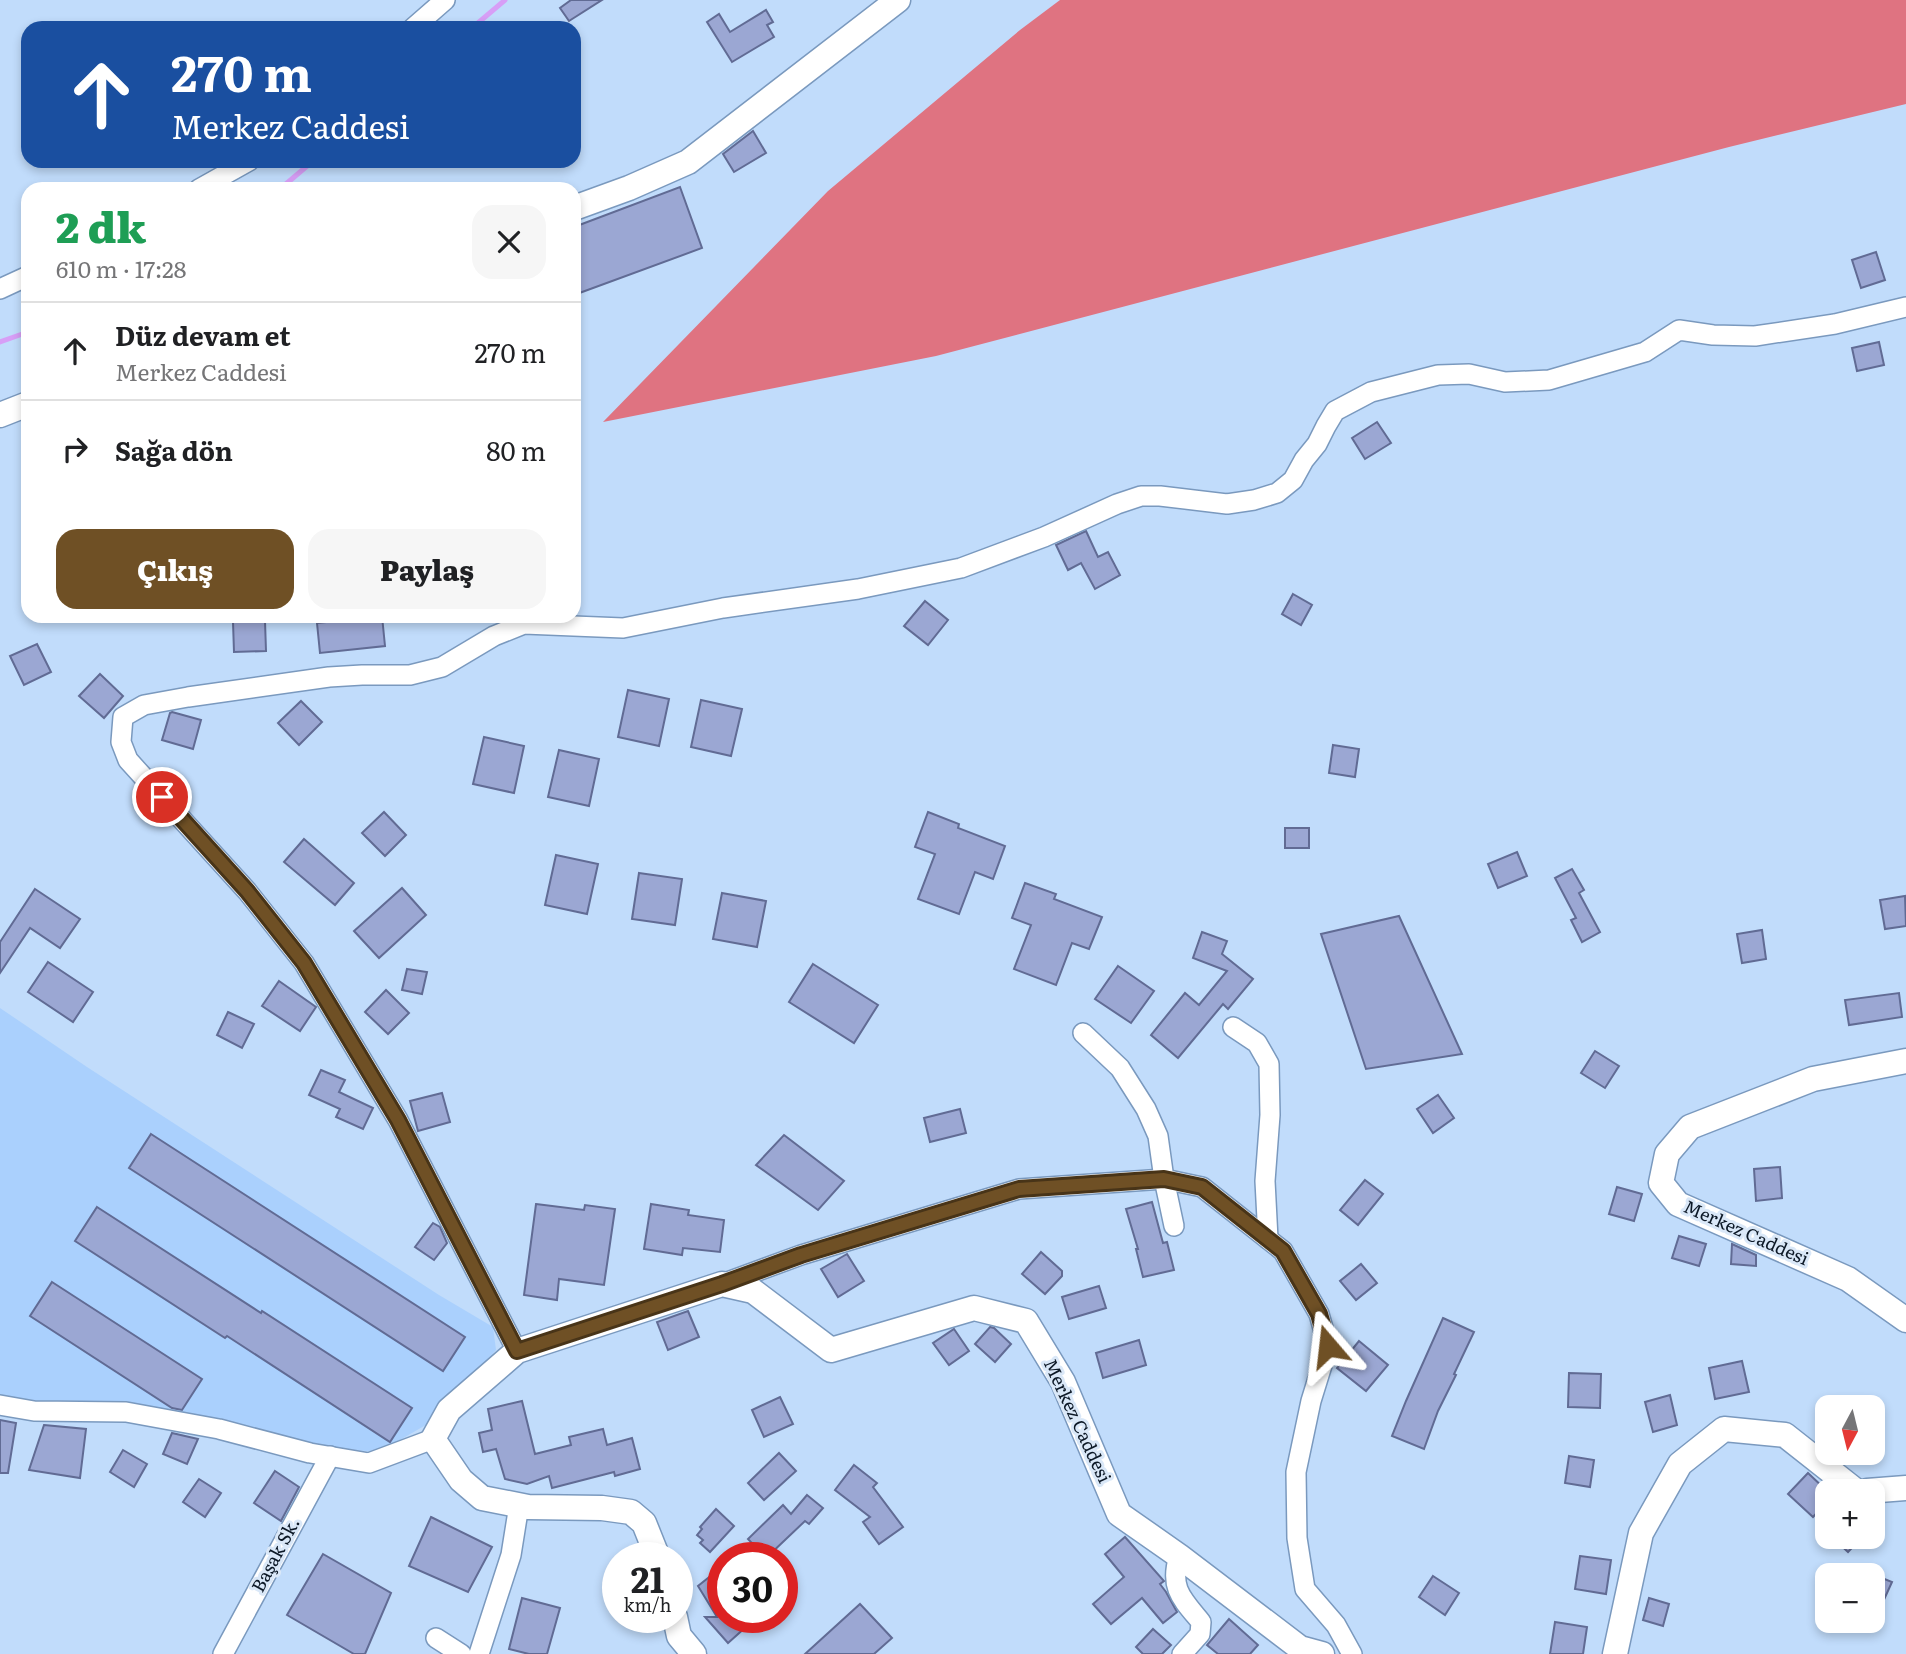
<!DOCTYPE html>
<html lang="tr">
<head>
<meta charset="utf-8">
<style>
  :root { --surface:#fff; --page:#f6f6f6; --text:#202124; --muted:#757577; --line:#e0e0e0; --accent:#6f5025 }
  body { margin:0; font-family:Literata,serif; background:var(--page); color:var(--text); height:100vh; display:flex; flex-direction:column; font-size:26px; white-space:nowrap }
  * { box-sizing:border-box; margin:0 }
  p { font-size:23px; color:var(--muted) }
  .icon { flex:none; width:38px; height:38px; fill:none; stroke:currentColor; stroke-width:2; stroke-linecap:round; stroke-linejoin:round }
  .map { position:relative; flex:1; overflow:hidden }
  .panel { position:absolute; left:21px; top:182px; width:560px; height:441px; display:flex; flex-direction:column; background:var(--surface); border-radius:21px; box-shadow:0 4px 10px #0003 }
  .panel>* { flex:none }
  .top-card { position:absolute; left:21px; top:21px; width:560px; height:147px; border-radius:21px; box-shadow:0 4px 10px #0003; background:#1a4fa0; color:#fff; overflow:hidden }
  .needle { width:46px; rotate:187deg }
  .buttons { position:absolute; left:1815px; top:1395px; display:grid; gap:14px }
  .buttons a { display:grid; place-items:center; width:70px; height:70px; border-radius:14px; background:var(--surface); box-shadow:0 4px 10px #0003; font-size:35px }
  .speed { position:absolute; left:602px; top:1542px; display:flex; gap:14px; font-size:35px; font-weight:700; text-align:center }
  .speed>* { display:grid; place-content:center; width:91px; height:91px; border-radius:50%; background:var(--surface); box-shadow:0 4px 10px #0003; line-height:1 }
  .speed small { font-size:18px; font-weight:400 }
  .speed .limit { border:10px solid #d22; background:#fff; color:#111 }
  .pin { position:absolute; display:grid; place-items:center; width:60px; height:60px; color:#fff; margin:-30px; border:4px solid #fff; border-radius:50%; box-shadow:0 2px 7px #0007 }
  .me { position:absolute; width:77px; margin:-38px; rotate:343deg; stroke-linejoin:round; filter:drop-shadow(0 0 5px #0008) }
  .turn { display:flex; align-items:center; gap:24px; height:147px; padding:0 35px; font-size:32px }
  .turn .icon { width:91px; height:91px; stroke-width:2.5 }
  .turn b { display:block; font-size:49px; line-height:60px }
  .round { display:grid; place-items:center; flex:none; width:74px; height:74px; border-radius:21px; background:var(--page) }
  .overview { display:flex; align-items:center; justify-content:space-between; height:119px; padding:0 35px }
  h1 { font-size:42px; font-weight:800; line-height:52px; color:#1e9e55 }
  .button { display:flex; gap:14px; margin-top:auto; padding:14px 35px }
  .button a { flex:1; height:80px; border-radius:21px; background:var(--accent); color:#fff; font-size:28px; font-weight:800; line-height:80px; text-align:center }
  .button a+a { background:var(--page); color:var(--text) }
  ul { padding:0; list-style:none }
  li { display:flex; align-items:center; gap:21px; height:98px; padding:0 35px; border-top:2px solid var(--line) }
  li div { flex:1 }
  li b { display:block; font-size:26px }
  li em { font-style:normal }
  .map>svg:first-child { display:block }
  .built { fill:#aad0fd }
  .forest { fill:#df7381 }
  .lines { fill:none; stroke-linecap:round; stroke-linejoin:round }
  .stream { stroke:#d79ef6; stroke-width:5 }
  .building { fill:#9ba7d3; stroke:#616b94; stroke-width:2 }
  .minor-casing { stroke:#7a99be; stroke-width:22 }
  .tertiary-casing { stroke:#7a99be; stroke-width:27 }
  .minor { stroke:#fff; stroke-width:19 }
  .tertiary { stroke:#fff; stroke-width:24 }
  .route-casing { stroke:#483418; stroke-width:18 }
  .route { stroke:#6f5025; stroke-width:12 }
  .labels { text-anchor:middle; stroke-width:6; stroke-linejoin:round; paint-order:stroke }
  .street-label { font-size:18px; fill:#0c1826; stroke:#dae8f8 }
</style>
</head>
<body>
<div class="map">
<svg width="1906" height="1654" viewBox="0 0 1906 1654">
  <rect width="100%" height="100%" fill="#c1dcfb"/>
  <polygon class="built" points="0,1008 87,1067 439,1295 493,1327 496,1350 431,1422 379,1452 327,1448 0,1398"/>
  <polygon class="forest" points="1060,0 1906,0 1906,104 1729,147 936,356 603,422 828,191 1020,30"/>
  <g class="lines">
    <g class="stream">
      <polyline points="472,28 505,0"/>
      <polyline points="280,189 313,161"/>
      <polyline points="0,342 28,332"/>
    </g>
  </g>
  <g class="building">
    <polygon points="571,0 602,0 569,21 560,8"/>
    <polygon points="766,10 773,22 767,25 774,37 732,62 707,22 719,14 730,32"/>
    <polygon points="753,131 766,153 734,172 723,154"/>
    <polygon points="680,187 702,248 574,295 574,227"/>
    <polygon points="1876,252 1885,280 1861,288 1852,260"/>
    <polygon points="1879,342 1884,365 1857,371 1852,348"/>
    <polygon points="1377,422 1391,443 1365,459 1352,438"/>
    <polygon points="1086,531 1098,557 1108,552 1120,575 1095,589 1081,563 1068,570 1056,545"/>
    <polygon points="1293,594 1312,605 1301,625 1282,614"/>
    <polygon points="925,601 948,620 928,645 904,626"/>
    <polygon points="382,616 385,646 320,653 317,623"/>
    <polygon points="265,621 266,651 234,652 233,622"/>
    <polygon points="37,644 51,672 24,685 10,656"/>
    <polygon points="100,674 123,696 104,718 79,696"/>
    <polygon points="628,690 669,699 659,746 618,737"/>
    <polygon points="701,700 742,709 731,756 691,747"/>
    <polygon points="301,701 322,722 299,745 278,723"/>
    <polygon points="172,712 201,720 193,749 162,740 170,713"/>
    <polygon points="484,737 524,746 514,793 473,784"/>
    <polygon points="1333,745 1359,749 1355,777 1329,773"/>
    <polygon points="559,750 599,759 589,806 548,797"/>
    <polygon points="384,812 406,835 385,856 362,833"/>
    <polygon points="928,812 959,824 958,828 1005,846 993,879 975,872 959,914 918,899 935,854 915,847"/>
    <rect x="1285" y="828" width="24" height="20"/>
    <polygon points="304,839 354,883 335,905 284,862"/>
    <polygon points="1517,852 1527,876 1498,888 1488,864"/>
    <polygon points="556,855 598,864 587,914 545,905"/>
    <polygon points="1572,869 1584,890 1579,893 1600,932 1582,942 1571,920 1576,918 1555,878"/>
    <polygon points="639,873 682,879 675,925 632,919"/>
    <polygon points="1025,883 1056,894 1054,899 1102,917 1089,949 1072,943 1056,985 1014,969 1031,925 1012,918"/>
    <polygon points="402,888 426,915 379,958 354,931"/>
    <polygon points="35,889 80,919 60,948 30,928 0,973 0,942"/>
    <polygon points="722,893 766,901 757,947 713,939"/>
    <polygon points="1905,896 1906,926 1885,929 1880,900"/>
    <polygon points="1399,916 1462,1054 1366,1069 1321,934"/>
    <polygon points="1762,930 1766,959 1742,963 1737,934"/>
    <polygon points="1202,932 1227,941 1222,954 1253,979 1228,1009 1223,1004 1178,1058 1151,1035 1185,993 1199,1005 1227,971 1193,958"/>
    <polygon points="48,962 93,992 73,1022 28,992"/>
    <polygon points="813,964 878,1005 854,1043 789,1002"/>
    <polygon points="1118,966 1154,991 1131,1023 1095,999"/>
    <polygon points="407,969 427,972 422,994 402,990"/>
    <polygon points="279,981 316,1007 300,1031 262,1006"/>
    <polygon points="386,990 409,1013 388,1034 365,1012"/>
    <polygon points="1899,993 1902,1017 1849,1025 1845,1000"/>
    <polygon points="228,1012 254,1024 242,1048 217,1035"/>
    <polygon points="1595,1051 1619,1066 1605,1088 1581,1073"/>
    <polygon points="321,1070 345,1080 339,1092 373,1108 363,1129 336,1117 340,1109 309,1095"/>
    <polygon points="442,1093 450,1122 418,1131 410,1101"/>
    <polygon points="1438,1095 1454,1118 1433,1133 1417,1109"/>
    <polygon points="960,1109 966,1133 930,1142 924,1118"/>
    <polygon points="151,1134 465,1337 443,1371 129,1168"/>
    <polygon points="784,1135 844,1181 818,1210 756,1165"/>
    <polygon points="1780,1167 1782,1198 1756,1201 1754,1169"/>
    <polygon points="1365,1180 1383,1194 1358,1225 1340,1210"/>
    <polygon points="1617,1187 1642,1194 1634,1221 1609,1214"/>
    <polygon points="1152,1202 1163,1243 1167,1242 1174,1270 1143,1277 1136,1249 1138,1249 1126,1209"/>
    <polygon points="536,1204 584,1210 585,1205 615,1209 604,1285 559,1279 557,1300 524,1295"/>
    <polygon points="651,1204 689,1210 688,1215 724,1220 720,1252 683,1248 682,1255 644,1249"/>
    <polygon points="97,1207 261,1313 262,1311 412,1408 390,1442 227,1336 225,1338 75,1241"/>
    <polygon points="433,1223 440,1227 447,1243 434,1260 415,1247"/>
    <polygon points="1679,1236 1706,1244 1699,1266 1672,1258"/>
    <polygon points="1732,1244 1756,1255 1756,1266 1731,1264"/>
    <polygon points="1041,1252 1062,1271 1062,1276 1045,1294 1022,1274"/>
    <polygon points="847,1254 864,1281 838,1297 821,1269"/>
    <polygon points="1361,1264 1377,1283 1356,1300 1340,1281"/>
    <polygon points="52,1282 202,1379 182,1410 172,1408 30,1316"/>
    <polygon points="1099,1286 1106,1308 1069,1319 1062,1297"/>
    <polygon points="688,1311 699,1337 668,1350 657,1322"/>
    <polygon points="1443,1318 1474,1332 1454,1374 1456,1375 1438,1411 1424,1449 1392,1436 1406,1401"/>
    <polygon points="990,1327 994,1328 1011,1344 995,1362 975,1344"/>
    <polygon points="954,1329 969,1351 949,1365 933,1343"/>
    <polygon points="1139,1340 1146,1365 1103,1378 1096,1353"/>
    <polygon points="1359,1341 1388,1365 1366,1391 1337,1368"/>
    <polygon points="1742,1361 1749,1392 1715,1399 1709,1368"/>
    <polygon points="1569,1373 1601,1374 1600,1408 1568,1407"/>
    <polygon points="1670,1395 1677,1425 1653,1432 1645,1402"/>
    <polygon points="780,1397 793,1424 764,1437 752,1410"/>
    <polygon points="522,1401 535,1454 571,1445 569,1437 603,1429 607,1445 632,1438 640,1469 615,1476 614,1472 552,1488 549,1476 527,1484 505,1479 496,1449 483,1452 479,1433 492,1430 488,1409"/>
    <polygon points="0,1420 16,1423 8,1473 0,1473"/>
    <polygon points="44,1425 86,1429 80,1478 29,1470"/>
    <polygon points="172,1433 198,1439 187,1464 163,1454"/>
    <polygon points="123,1450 147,1464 134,1487 110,1472"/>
    <polygon points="779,1453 796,1471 764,1500 748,1483"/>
    <polygon points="1569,1456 1594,1460 1590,1487 1565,1483"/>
    <polygon points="854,1465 877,1483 873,1487 903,1527 879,1544 863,1522 870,1517 835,1490"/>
    <polygon points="275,1471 299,1487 281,1521 254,1503"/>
    <polygon points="1808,1473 1827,1491 1827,1502 1813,1517 1788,1494"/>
    <polygon points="199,1479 221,1493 205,1517 183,1502"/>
    <polygon points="807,1495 823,1508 809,1524 805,1521 766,1558 748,1539 783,1505 791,1514"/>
    <polygon points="716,1509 734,1526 710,1552 700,1543 703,1540 697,1535 702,1529 700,1527"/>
    <polygon points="431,1517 492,1547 468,1592 409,1566"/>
    <polygon points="1831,1536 1863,1536 1848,1552"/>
    <polygon points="1125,1537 1164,1581 1160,1584 1166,1592 1177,1612 1163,1623 1142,1598 1111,1624 1093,1604 1124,1577 1105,1554"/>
    <polygon points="323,1554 391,1593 365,1654 354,1654 287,1615"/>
    <polygon points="1580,1556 1611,1560 1606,1594 1575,1589"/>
    <polygon points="723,1566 723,1617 757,1617 728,1643 705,1617 717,1617 698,1586"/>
    <polygon points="1872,1574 1892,1582 1872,1626"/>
    <polygon points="1433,1576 1459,1593 1445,1615 1419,1597"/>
    <polygon points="522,1598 560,1608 547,1654 529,1654 509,1649"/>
    <polygon points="1649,1598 1669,1604 1663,1626 1643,1620"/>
    <polygon points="860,1604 892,1638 874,1654 805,1654"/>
    <polygon points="1229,1619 1258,1645 1250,1654 1218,1654 1207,1645"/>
    <polygon points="1555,1622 1587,1627 1583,1654 1550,1654"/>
    <polygon points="1153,1629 1171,1645 1162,1654 1143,1654 1136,1647"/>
  </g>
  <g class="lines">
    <defs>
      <g id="minor">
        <polyline points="413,28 445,0"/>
        <polyline points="199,189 249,161"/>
        <polyline points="0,289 28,276"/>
        <polyline points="1233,1027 1257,1043 1269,1064 1270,1115 1265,1181 1268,1239"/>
        <polyline points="1083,1033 1120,1068 1146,1109 1158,1136 1164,1179 1174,1226"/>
        <polyline points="722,1284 801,1255 1019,1189 1164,1179 1202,1187 1283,1251 1319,1314 1328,1346 1311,1401 1296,1472 1297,1538 1305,1589 1336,1625 1352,1654"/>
        <polyline points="517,1351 398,1120 304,963 247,891 128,760 121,742 123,717 144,705 188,697 329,677 362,675 410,675 442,667 494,636 524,624 623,628 723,608 858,589 961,568 1044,537 1117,504 1141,496 1160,496 1227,504 1254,500 1277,493 1293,480 1304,460 1317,444 1326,426 1335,411 1371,392 1438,375 1469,374 1505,382 1549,380 1645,352 1679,330 1713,335 1755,336 1835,324 1906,307"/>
        <polyline points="0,1405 34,1411 126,1412 219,1429 310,1453 369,1463 433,1439"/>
        <path d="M 1179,1556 C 1169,1588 1182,1599 1201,1622 L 1200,1634 L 1182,1654"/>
        <polyline points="436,1638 461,1654"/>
        <polyline points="223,1654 330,1456"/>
        <polyline points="479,1654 511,1555 519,1505"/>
      </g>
      <g id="tertiary">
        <polyline points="574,208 629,188 688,162 898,0"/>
        <polyline points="0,415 28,404"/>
        <polyline points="1906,1061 1813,1079 1690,1127 1667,1154 1661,1183 1678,1204 1848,1279 1906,1320"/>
        <polyline points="1867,1491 1906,1488"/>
        <polyline points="658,1558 644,1523 631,1512 602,1508 528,1507 482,1498 461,1480 433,1439 449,1410 517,1351 722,1284 753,1291 831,1350 974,1308 1026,1321 1063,1382 1119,1514 1179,1556 1300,1648 1322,1654"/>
        <polyline points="675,1617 679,1636 694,1654"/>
        <polyline points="1615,1654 1641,1533 1680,1464 1724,1429 1785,1435 1856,1491"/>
      </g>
    </defs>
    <use href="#minor" class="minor-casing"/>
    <use href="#tertiary" class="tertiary-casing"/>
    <use href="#minor" class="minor"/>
    <use href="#tertiary" class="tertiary"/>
  </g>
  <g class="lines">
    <defs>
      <polyline id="route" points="162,797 247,891 304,963 398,1120 517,1351 722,1284 801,1255 1019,1189 1164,1179 1202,1187 1283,1251 1319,1314 1328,1346"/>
    </defs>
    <use href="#route" class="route-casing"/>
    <use href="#route" class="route"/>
  </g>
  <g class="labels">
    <g class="street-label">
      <text transform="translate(1746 1233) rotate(24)" y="6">Merkez Caddesi</text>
      <text transform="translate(1077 1421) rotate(65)" y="6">Merkez Caddesi</text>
      <text transform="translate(276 1555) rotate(-62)" y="6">Başak Sk.</text>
    </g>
  </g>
</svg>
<div class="buttons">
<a><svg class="needle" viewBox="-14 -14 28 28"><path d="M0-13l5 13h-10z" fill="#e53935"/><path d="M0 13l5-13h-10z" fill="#757577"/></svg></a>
<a>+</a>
<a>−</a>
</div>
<div class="speed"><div>21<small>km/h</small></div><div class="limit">30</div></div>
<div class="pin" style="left:162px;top:797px;background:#d93025"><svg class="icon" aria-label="arrive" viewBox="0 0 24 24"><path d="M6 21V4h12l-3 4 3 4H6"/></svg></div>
<svg class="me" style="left:1328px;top:1346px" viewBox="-20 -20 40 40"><path d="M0-17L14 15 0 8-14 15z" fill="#6f5025" stroke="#fff" stroke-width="4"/></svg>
<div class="top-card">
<div class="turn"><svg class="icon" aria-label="ahead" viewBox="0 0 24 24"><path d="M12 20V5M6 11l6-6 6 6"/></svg><div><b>270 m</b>Merkez Caddesi</div></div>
</div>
<section class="panel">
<div class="overview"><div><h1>2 dk</h1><p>610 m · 17:28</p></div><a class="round"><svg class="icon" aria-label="close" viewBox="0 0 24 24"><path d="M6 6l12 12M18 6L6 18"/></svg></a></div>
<ul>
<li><svg class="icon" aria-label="ahead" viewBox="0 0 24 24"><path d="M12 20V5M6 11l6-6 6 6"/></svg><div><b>Düz devam et</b><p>Merkez Caddesi</p></div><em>270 m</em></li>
<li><svg class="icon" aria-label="right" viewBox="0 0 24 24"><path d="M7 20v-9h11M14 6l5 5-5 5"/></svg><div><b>Sağa dön</b></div><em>80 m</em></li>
</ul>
<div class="button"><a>Çıkış</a><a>Paylaş</a></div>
</section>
</div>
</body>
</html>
